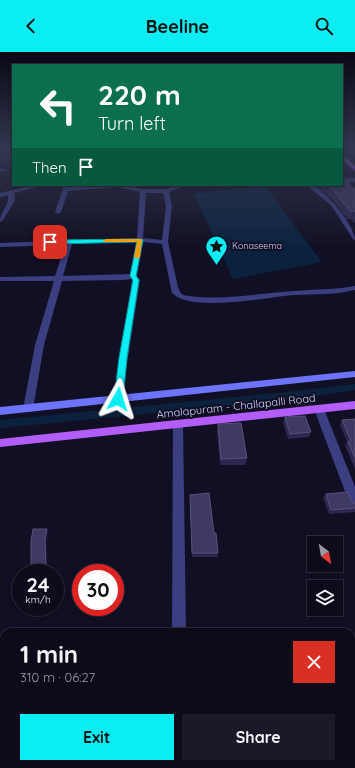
<!DOCTYPE html>
<html lang="en">
<head>
<meta charset="utf-8">
<style>
  :root { --surface:#0d0b1a; --page:#1b1927; --text:#f1f3f6; --muted:#9a9ba2; --line:#2d2b39; --accent:#09edf3 }
  body { margin:0; font-family:Quicksand,sans-serif; background:var(--page); color:var(--text); height:100vh; display:flex; flex-direction:column; font-size:15px; white-space:nowrap }
  * { box-sizing:border-box; margin:0 }
  p { font-size:13px; color:var(--muted) }
  .icon { flex:none; width:22px; height:22px; fill:none; stroke:currentColor; stroke-width:2; stroke-linecap:round; stroke-linejoin:round }
  .map { position:relative; flex:1; overflow:hidden }
  .drawer { position:absolute; left:0px; top:576px; width:355px; height:140px; display:flex; flex-direction:column; background:var(--surface); border-radius:12px 12px 0 0; box-shadow:0 2px 6px #0003,0 0 0 1px var(--line) }
  .drawer>* { flex:none }
  .banner { position:absolute; left:12px; top:12px; width:331px; height:122px; border-radius:0px; box-shadow:0 2px 6px #0003,0 0 0 1px var(--line); background:#0b6e4f; color:#fff; overflow:hidden }
  .needle { width:26px; rotate:149deg }
  .tools { position:absolute; left:307px; top:484px; display:grid; gap:8px }
  .tools a { display:grid; place-items:center; width:36px; height:36px; border-radius:0px; background:var(--surface); box-shadow:0 2px 6px #0003,0 0 0 1px var(--line); font-size:20px }
  .speed { position:absolute; left:12px; top:512px; display:flex; gap:8px; font-size:20px; font-weight:700; text-align:center }
  .speed>* { display:grid; place-content:center; width:52px; height:52px; border-radius:50%; background:var(--surface); box-shadow:0 2px 6px #0003,0 0 0 1px var(--line); line-height:1 }
  .speed small { font-size:10px; font-weight:400 }
  .speed .limit { border:6px solid #d22; background:#fff; color:#111 }
  .pin { position:absolute; display:grid; place-items:center; width:34px; height:34px; color:#fff; margin:-17px; border-radius:8px; box-shadow:0 2px 6px #0006 }
  .me { position:absolute; width:44px; margin:-22px; rotate:6deg; stroke-linejoin:round; filter:drop-shadow(0 0 3px #0008) }
  .turn { display:flex; align-items:center; gap:14px; height:84px; padding:0 20px; font-size:18px }
  .turn .icon { width:52px; height:52px; stroke-width:2.5 }
  .turn b { display:block; font-size:28px; line-height:34px }
  .then { display:flex; align-items:center; height:38px; padding:0 20px; background:#0003; gap:8px; font-size:15px }
  .round { display:grid; place-items:center; flex:none; width:42px; height:42px; border-radius:0px; background:var(--page) }
  .overview { display:flex; align-items:center; justify-content:space-between; height:68px; padding:0 20px }
  h1 { font-size:24px; font-weight:700; line-height:30px }
  .action { display:flex; gap:8px; margin-top:auto; padding:8px 20px }
  .action a { flex:1; height:46px; border-radius:0px; background:var(--accent); color:#111; font-size:16px; font-weight:700; line-height:46px; text-align:center }
  .action a+a { background:var(--page); color:var(--text) }
  header { display:flex; justify-content:space-between; align-items:center; height:52px; padding:0 20px; background:var(--accent); color:#111; font-size:18px; font-weight:700 }
  .map>svg:first-child { display:block }
  .water { fill:#0b223f }
  .lines { fill:none; stroke-linecap:round; stroke-linejoin:round }
  .canal { fill:#0b223f; fill-rule:evenodd }
  .street { fill:#3b3e80; fill-rule:evenodd }
  .secondary { fill:#6d74fa; fill-rule:evenodd }
  .primary { fill:#b35df9; fill-rule:evenodd }
  .wall { fill:#2d2850 }
  .shaded-wall { fill:#1a1636 }
  .building { fill:#3f3a63; stroke:#56527b }
  .route { fill:#09edf3; stroke:#069a9e }
  .slow { fill:#f59e0b }
  .labels { text-anchor:middle; stroke-width:4; stroke-linejoin:round; paint-order:stroke }
  .far-poi-label { font-size:9px; fill:#d4d2fd; stroke:#110f23; text-anchor:start }
  .street-label { font-size:11px; fill:#d4d2fd; stroke:#110f23 }
</style>
</head>
<body>
<header><svg class="icon" aria-label="back" viewBox="0 0 24 24"><path d="M15 5l-7 7 7 7"/></svg>Beeline<svg class="icon" aria-label="search" viewBox="0 0 24 24"><circle cx="10" cy="10" r="6"/><path d="M15 15l6 6"/></svg></header>
<div class="map">
<svg width="355" height="716" viewBox="0 0 355 716">
  <rect width="100%" height="100%" fill="#110f23"/>
  <polygon class="water" points="264,133 322,210 233,227 194,142"/>
  <g class="lines">
    <polygon class="canal" points="355,332 355,338 287,348 0,376 0,368 287,340"/>
    <g class="street">
      <rect x="9" y="100" width="4" height="2"/>
      <polygon points="0,116 10,118 0,120"/>
      <polygon points="355,126 355,130 342,131 342,127"/>
      <path d="M 34,133 L 44,133 L 14,141 L 15,148 L 3,168 L 0,170 C 0,159 10,153 8,143 L 0,145 L 0,141 Z"/>
      <path d="M 62,133 L 68,133 L 68,135 L 124,133 L 143,137 L 165,137 L 178,133 L 186,133 L 169,140 L 172,154 L 168,190 L 178,235 L 180,240 L 183,243 C 221,250 257,241 294,239 C 314,237 335,238 355,234 L 355,238 C 335,243 315,242 294,243 C 268,245 190,261 172,241 L 162,192 L 143,190 L 137,224 L 140,228 L 121,350 L 118,351 L 113,347 L 132,228 L 131,227 L 124,228 L 62,229 L 44,293 L 33,357 L 32,360 L 24,360 L 23,357 L 35,293 L 54,229 L 0,229 L 0,225 L 55,224 L 65,193 L 0,195 L 0,191 L 137,186 L 140,140 L 117,135 L 68,139 L 61,160 L 58,162 L 55,160 L 63,137 ZM 146,141 L 163,141 L 166,154 L 162,188 L 143,186 ZM 136,190 L 130,222 L 63,224 L 72,192 Z"/>
      <path d="M 306,133 C 308,133 310,132 312,133 C 326,138 355,174 355,188 L 353,187 L 331,153 Z"/>
      <polygon points="319,353 323,354 324,357 355,435 355,455 351,454 349,450 314,357 315,354"/>
      <polygon points="178,368 182,369 183,372 186,580 172,580 173,372 174,369"/>
      <polygon points="0,662 4,664 4,701 0,700"/>
      <polygon points="4,705 4,712 15,712 17,716 0,716 0,708"/>
      <polygon points="174,712 190,712 191,716 173,716"/>
    </g>
    <polygon class="secondary" points="355,319 355,325 0,363 0,355"/>
    <g class="primary">
      <polygon points="342,102 355,114 355,119 342,107"/>
      <polygon points="355,349 355,357 0,395 0,387"/>
    </g>
  </g>
  <g class="wall">
    <polygon points="344,96 355,96 355,103 346,98"/>
    <polygon points="321,133 342,133 355,138 355,171 354,171 351,167 347,167 333,148 320,136"/>
    <polygon points="285,365 311,380 309,385 288,387 283,370"/>
    <polygon points="355,367 355,417 345,394 347,390 340,373 342,368"/>
    <polygon points="218,372 247,406 245,413 220,413 217,379"/>
    <polygon points="326,442 355,451 355,460 329,462 323,446"/>
    <polygon points="190,443 214,481 218,501 217,505 192,505"/>
    <rect x="351" y="587" width="4" height="17"/>
  </g>
  <polygon class="shaded-wall" points="47,477 49,480 47,492 48,519 38,521 32,521 31,519 45,488"/>
  <g class="building">
    <polygon points="348,96 355,96 355,99"/>
    <polygon points="342,127 344,127 355,138 355,160 354,159 350,159 335,140 327,133 342,133"/>
    <polygon points="305,364 311,380 290,382 285,365"/>
    <polygon points="355,367 355,406 348,390 351,389 342,368"/>
    <polygon points="241,371 247,406 221,407 218,372"/>
    <polygon points="348,440 352,450 355,451 355,456 331,458 326,442"/>
    <polygon points="209,441 214,481 216,481 218,501 192,501 190,443"/>
    <polygon points="33,477 47,477 45,488 46,516 31,519 31,489"/>
    <rect x="351" y="587" width="4" height="15"/>
  </g>
  <linearGradient id="sky" x2="0" y2="1"><stop stop-color="#090813"/><stop offset="0.49" stop-color="#323750"/><stop offset="1" stop-color="#323750" stop-opacity="0"/></linearGradient>
  <rect width="355" height="196" fill="url(#sky)"/>
  <polygon class="route" points="140,187 143,188 136,224 139,228 127,306 123,347 118,350 114,347 119,306 133,228 130,224 137,190 50,192 47,190 50,188"/>
  <polygon class="slow" points="106,187 142,187 140,205 137,207 134,205 137,190 104,190 103,189"/>
  <defs>
    <symbol id="sight-pin" viewBox="-11 -11 22 30"><path d="M0 17L-7.5 6A9.5 9.5 0 1 1 7.5 6Z" fill="#09edf3" stroke="#110f23"/><path d="M0-6L1.8-2.2L6-1.7L2.9 1.2L3.7 5.4L0 3.3L-3.7 5.4L-2.9 1.2L-6-1.7L-1.8-2.2Z" fill="#111"/></symbol>
  </defs>
  <g fill-rule="evenodd">
    <use href="#sight-pin" x="204" y="182" width="25" height="34"/>
  </g>
  <g class="labels">
    <g class="far-poi-label">
      <text x="232" y="197">Konaseema</text>
    </g>
    <g class="street-label">
      <text transform="translate(236 354) rotate(-6)" y="4">Amalapuram - Challapalli Road</text>
    </g>
  </g>
</svg>
<div class="tools">
<a><svg class="needle" viewBox="-14 -14 28 28"><path d="M0-13l5 13h-10z" fill="#e53935"/><path d="M0 13l5-13h-10z" fill="#9a9ba2"/></svg></a>
<a><svg class="icon" aria-label="layers" viewBox="0 0 24 24"><path d="M12 4l9 5-9 5-9-5zM3 14l9 5 9-5"/></svg></a>
</div>
<div class="speed"><div>24<small>km/h</small></div><div class="limit">30</div></div>
<div class="pin" style="left:50px;top:190px;background:#d93025"><svg class="icon" aria-label="arrive" viewBox="0 0 24 24"><path d="M6 21V4h12l-3 4 3 4H6"/></svg></div>
<svg class="me" style="left:118px;top:347px" viewBox="-20 -20 40 40"><path d="M0-17L14 15 0 8-14 15z" fill="#09edf3" stroke="#fff" stroke-width="4"/></svg>
<div class="banner">
<div class="turn"><svg class="icon" aria-label="left" viewBox="0 0 24 24"><path d="M17 20v-9H6M10 6l-5 5 5 5"/></svg><div><b>220 m</b>Turn left</div></div>
<div class="then">Then<svg class="icon" aria-label="arrive" viewBox="0 0 24 24"><path d="M6 21V4h12l-3 4 3 4H6"/></svg></div>
</div>
<section class="drawer">
<div class="overview"><div><h1>1 min</h1><p>310 m · 06:27</p></div><a class="round" style="background:#d93025;color:#fff"><svg class="icon" aria-label="close" viewBox="0 0 24 24"><path d="M6 6l12 12M18 6L6 18"/></svg></a></div>
<div class="action"><a>Exit</a><a>Share</a></div>
</section>
</div>
</body>
</html>
